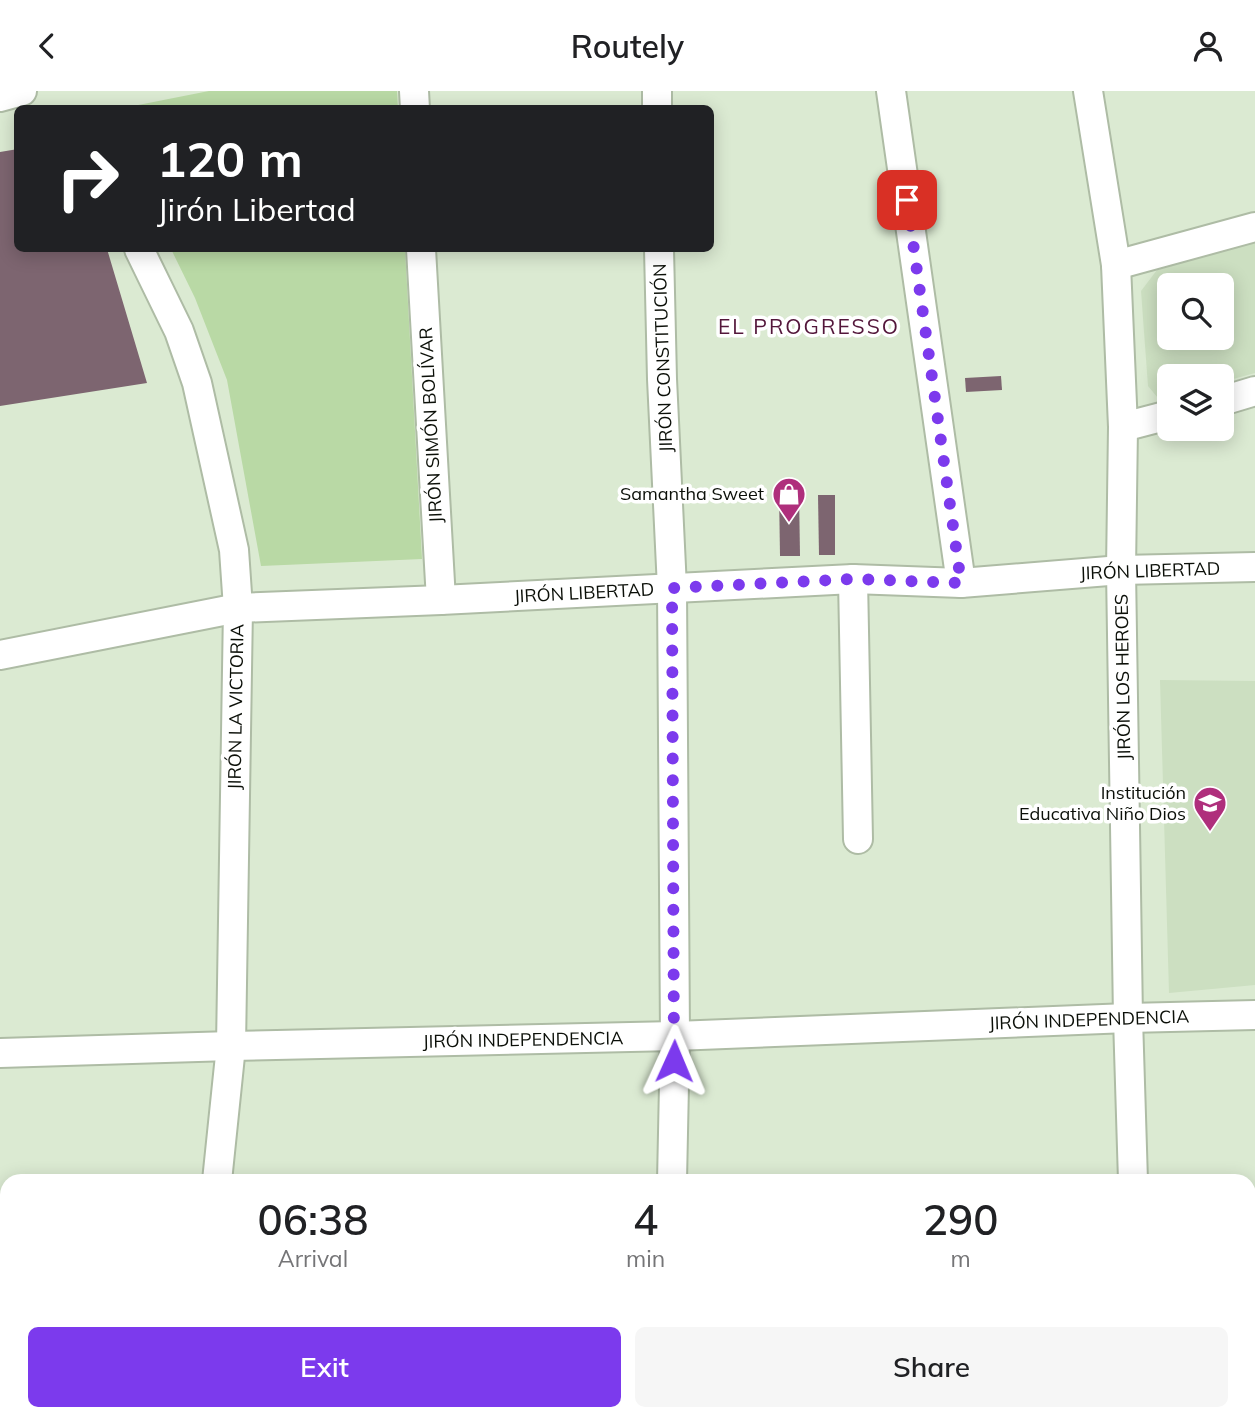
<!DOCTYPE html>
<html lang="en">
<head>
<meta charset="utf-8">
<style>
  :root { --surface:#fff; --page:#f6f6f6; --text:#202124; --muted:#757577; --accent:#7c3aed }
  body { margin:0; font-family:Mulish,sans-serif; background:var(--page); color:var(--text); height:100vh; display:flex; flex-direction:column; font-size:26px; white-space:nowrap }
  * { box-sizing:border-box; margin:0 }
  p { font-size:23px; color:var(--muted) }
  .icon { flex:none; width:38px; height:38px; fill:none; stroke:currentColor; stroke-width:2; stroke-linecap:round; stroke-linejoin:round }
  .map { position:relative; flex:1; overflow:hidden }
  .side { position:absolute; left:0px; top:1083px; width:1256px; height:247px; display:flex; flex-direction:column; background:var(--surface); border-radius:21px 21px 0 0; box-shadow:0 4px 18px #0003 }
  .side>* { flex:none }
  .top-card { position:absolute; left:14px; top:14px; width:700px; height:147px; border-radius:10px; box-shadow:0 4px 18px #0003; background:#202124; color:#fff; overflow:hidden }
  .buttons { position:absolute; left:1157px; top:182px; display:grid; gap:14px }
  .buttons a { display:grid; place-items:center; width:77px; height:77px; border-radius:10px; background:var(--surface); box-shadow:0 4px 18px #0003; font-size:35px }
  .pin { position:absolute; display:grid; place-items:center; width:60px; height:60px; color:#fff; margin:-30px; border-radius:14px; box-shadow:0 4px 10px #0006 }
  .me { position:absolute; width:77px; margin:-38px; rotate:1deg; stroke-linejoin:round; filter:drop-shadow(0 0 5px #0008) }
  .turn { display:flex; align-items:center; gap:24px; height:147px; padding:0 28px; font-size:32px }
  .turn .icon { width:91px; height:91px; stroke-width:2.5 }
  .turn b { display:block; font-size:49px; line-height:60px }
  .eta { display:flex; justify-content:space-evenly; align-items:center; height:119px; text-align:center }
  .eta b { font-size:42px; font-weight:600; line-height:49px }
  .action { display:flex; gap:14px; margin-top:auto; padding:14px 28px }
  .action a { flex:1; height:80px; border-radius:10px; background:var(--accent); color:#fff; font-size:28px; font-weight:600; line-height:80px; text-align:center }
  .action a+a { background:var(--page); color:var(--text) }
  header { display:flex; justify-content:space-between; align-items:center; height:91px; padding:0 28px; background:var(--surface); font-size:32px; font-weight:600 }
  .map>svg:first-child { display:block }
  .built { fill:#ccdfc1; fill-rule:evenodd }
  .green { fill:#b9d9a5 }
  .building { fill:#7d6570 }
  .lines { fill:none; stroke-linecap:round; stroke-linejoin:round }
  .minor-casing { stroke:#aebca5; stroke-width:32 }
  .major-casing { stroke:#709f4e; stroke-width:38 }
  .minor { stroke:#fff; stroke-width:28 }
  .major { stroke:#caf4ac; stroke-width:35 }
  .route { stroke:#7c3aed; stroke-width:12; stroke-dasharray:0 21.6 }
  .labels { text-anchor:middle; stroke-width:7; stroke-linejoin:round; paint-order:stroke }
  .street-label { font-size:18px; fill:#0b0f08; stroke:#fff }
  .poi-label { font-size:18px; fill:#0b0f08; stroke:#fff; text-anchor:end }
  .quarter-label { font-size:21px; letter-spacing:2px; fill:#53163a; stroke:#fff }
</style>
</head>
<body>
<header><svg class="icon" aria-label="back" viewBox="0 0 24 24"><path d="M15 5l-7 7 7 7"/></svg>Routely<svg class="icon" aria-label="person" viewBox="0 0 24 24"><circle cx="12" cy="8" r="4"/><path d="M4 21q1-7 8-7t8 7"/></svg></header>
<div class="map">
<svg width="1255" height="1329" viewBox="0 0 1255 1329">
  <rect width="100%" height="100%" fill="#dbead2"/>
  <g class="built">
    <path d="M 1255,151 L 1255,282 L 1222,291 L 1222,285 L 1169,285 L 1169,304 L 1158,307 L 1148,295 L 1141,200 L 1157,179 ZM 1169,194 L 1222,194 L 1222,247 L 1169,247 Z"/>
    <polygon points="1160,589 1255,590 1255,894 1169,902"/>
  </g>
  <g class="green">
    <polygon points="209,0 397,0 398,17 123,17"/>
    <polygon points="171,158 405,158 422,468 261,475 227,289 195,207"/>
  </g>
  <g class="building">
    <polygon points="18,58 18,158 107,158 147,292 0,315 0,61"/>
    <polygon points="1001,285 1002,299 966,301 965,287"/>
    <polygon points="779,401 799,401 800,465 780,465"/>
    <polygon points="818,404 835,404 835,464 819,464"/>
    <polygon points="965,1323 1000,1323 999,1329 964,1329"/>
  </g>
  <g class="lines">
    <defs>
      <g id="minor">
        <polyline points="414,0 415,18"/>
        <polyline points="657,0 657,18"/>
        <polyline points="891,0 961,492"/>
        <polyline points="1088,0 1116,174 1123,336 1121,479 1128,927 1133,1090"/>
        <polyline points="0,6 22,0"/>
        <polyline points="139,158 179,240 197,292 234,459 238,517 231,955 217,1090"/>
        <polyline points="421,158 441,509"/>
        <polyline points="659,158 662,288 672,497 675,945 672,1090"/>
        <polyline points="1116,174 1255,136"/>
        <polyline points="1222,310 1255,300"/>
        <polyline points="1123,336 1169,324"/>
        <polyline points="853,488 858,748"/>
        <polyline points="0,564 238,517 441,509 853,488 961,492 1121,479 1255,476"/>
        <polyline points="0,962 231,955 675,945 1128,927 1255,924"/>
        <polyline points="1250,1163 1255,1163"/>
        <polyline points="1250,1292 1255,1291"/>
        <polyline points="195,1329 195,1323"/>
        <polyline points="668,1329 668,1323"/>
        <polyline points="1128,1329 1128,1323"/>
      </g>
      <g id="major">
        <polyline points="0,1211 7,1213"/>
        <polyline points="0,1295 7,1298"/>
        <polyline points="91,1323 111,1329"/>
        <polyline points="419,1323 445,1329"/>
      </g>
    </defs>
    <use href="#minor" class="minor-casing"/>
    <use href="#major" class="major-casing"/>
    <use href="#minor" class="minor"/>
    <use href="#major" class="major"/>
  </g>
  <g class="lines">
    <polyline class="route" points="674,970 672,497 853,488 961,492 907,109"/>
  </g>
  <defs>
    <symbol id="shop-pin" viewBox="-11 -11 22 30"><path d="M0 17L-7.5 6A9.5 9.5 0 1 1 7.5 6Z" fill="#af2f7c" stroke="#fff"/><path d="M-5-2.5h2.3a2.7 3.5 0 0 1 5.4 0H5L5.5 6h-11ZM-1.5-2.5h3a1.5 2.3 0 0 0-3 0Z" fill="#fff"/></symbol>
    <symbol id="school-pin" viewBox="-11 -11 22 30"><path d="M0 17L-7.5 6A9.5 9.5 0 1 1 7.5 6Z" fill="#af2f7c" stroke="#fff"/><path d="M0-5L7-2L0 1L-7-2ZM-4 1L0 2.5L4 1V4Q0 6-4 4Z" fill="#fff"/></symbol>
  </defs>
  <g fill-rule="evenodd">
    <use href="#shop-pin" x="770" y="384" width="38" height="52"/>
    <use href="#school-pin" x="1191" y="693" width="38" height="52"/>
  </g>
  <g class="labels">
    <g class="street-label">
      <text transform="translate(663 267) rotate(-92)" y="6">JIRÓN CONSTITUCIÓN</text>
      <text transform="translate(431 334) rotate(-93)" y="6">JIRÓN SIMÓN BOLÍVAR</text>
      <text transform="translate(1150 480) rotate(-2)" y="6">JIRÓN LIBERTAD</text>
      <text transform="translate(584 502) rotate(-3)" y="6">JIRÓN LIBERTAD</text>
      <text transform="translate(1123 586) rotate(-91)" y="6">JIRÓN LOS HEROES</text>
      <text transform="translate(236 616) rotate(-89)" y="6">JIRÓN LA VICTORIA</text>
      <text transform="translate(1089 929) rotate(-2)" y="6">JIRÓN INDEPENDENCIA</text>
      <text transform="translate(523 949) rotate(-1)" y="6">JIRÓN INDEPENDENCIA</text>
    </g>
    <g class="poi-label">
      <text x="764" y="409">Samantha Sweet</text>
      <text x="1186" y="708">Institución<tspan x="1186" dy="21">Educativa Niño Dios</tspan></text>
    </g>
    <g class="quarter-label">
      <text x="809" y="243">EL PROGRESSO</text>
    </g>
  </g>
</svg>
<div class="buttons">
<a><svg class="icon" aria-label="search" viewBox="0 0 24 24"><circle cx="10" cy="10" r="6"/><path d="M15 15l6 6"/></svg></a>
<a><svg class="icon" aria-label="layers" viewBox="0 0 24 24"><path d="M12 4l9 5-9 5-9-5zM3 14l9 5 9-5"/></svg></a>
</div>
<div class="pin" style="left:907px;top:109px;background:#d93025"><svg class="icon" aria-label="arrive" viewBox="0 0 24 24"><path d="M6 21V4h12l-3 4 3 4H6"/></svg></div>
<svg class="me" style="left:674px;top:970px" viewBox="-20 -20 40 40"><path d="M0-17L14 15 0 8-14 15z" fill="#7c3aed" stroke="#fff" stroke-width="4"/></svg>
<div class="top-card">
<div class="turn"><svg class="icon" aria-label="right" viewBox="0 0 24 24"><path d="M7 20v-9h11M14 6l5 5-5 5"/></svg><div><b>120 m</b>Jirón Libertad</div></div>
</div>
<section class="side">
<div class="eta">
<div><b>06:38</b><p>Arrival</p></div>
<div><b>4</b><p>min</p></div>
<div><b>290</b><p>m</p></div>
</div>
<div class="action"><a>Exit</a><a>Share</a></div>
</section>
</div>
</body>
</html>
